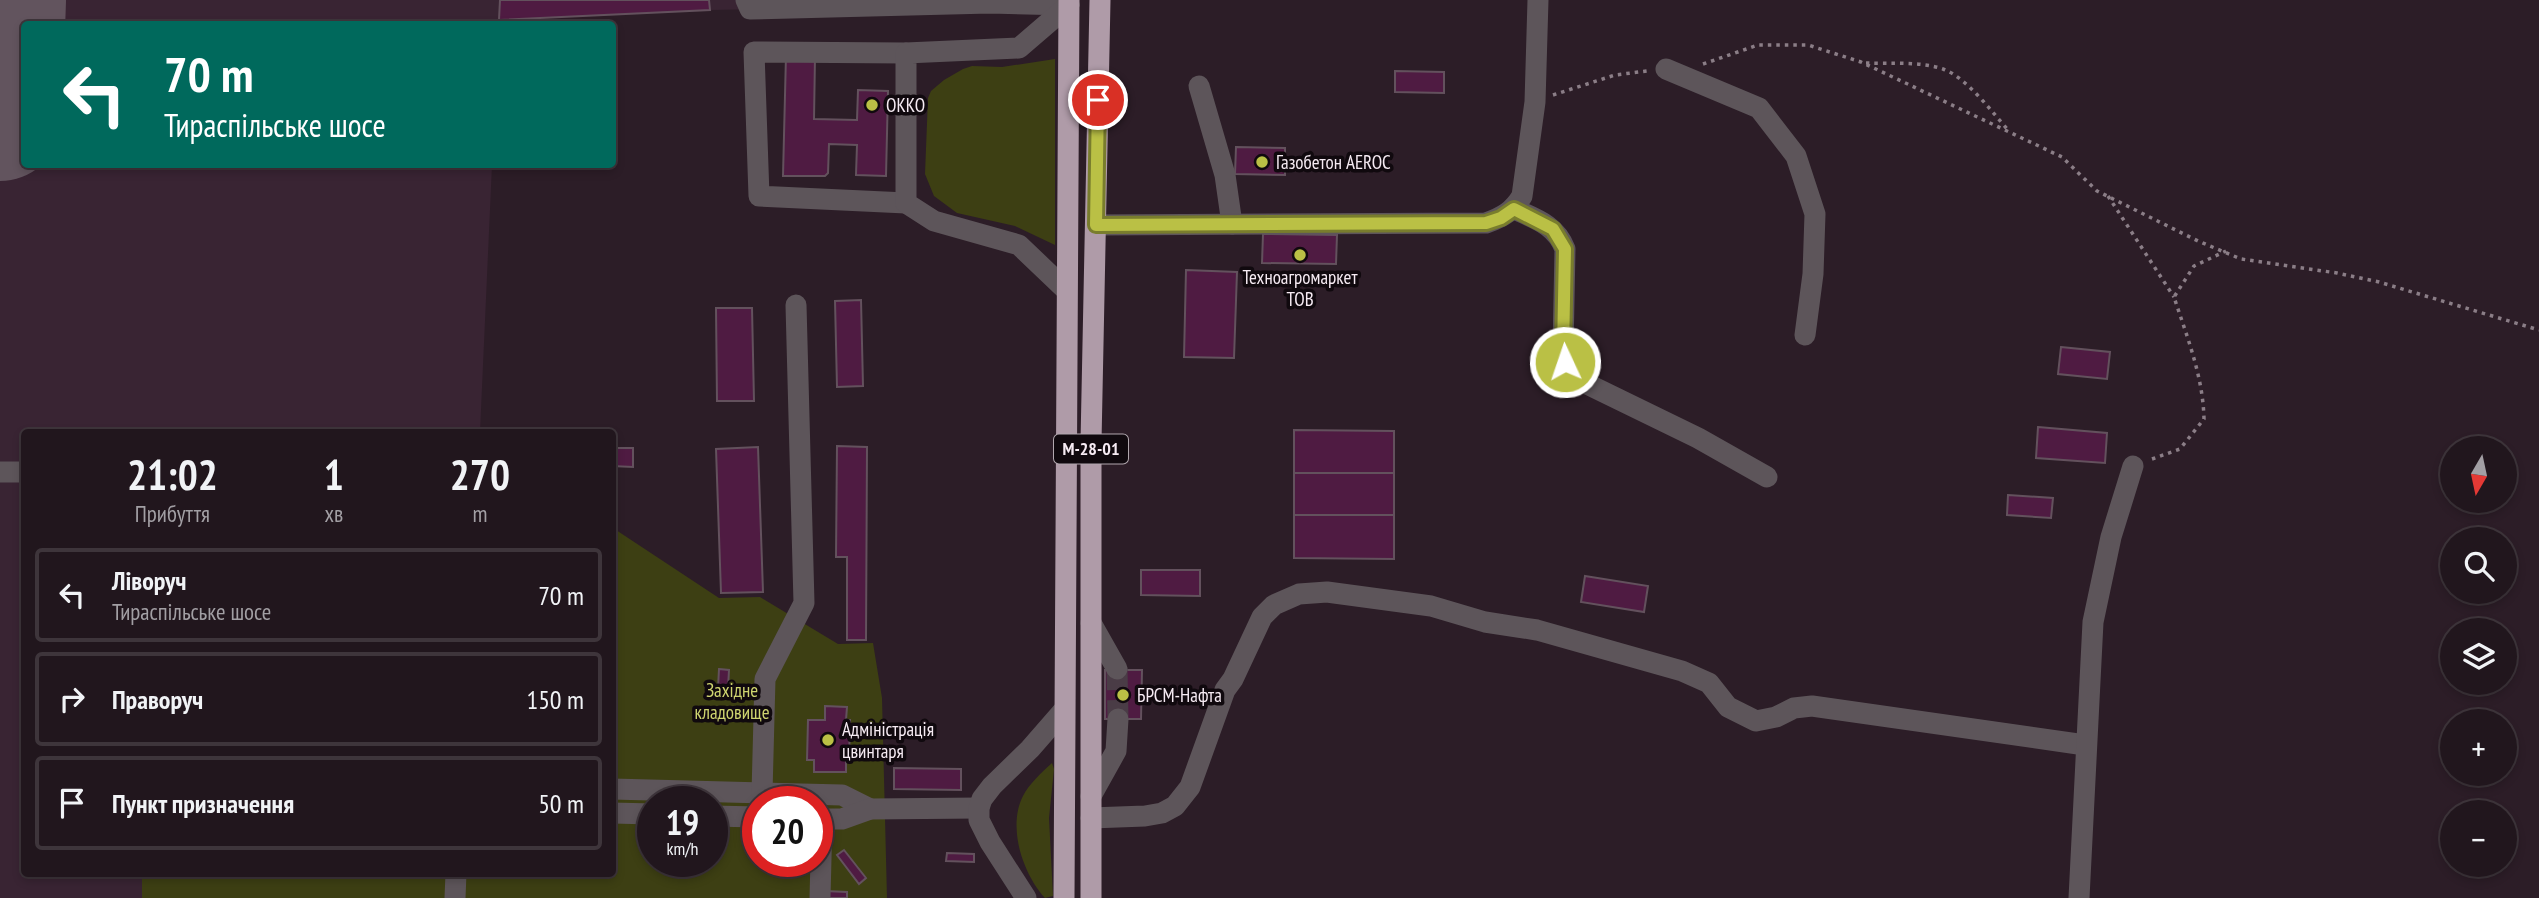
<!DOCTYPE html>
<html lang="uk">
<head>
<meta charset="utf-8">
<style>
  :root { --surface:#21161d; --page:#2d232a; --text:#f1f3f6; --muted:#a29fa4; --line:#3e353b }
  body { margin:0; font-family:"PT Sans Narrow",sans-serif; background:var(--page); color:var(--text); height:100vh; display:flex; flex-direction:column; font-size:26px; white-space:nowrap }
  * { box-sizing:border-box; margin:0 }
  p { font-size:23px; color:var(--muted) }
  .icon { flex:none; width:38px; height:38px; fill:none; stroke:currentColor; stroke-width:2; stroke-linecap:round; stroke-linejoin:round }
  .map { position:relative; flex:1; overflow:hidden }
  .details { position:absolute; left:21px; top:429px; width:595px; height:448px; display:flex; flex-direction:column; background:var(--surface); border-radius:7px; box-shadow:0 4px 10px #0003,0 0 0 2px var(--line) }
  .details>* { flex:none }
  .top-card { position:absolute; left:21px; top:21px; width:595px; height:147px; border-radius:7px; box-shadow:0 4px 10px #0003,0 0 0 2px var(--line); background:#00695c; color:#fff; overflow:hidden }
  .needle { width:46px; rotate:189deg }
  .buttons { position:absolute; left:2440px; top:436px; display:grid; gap:14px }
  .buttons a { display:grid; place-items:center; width:77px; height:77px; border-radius:50%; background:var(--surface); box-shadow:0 4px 10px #0003,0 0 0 2px var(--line); font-size:35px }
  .speed { position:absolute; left:637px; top:786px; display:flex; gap:14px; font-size:35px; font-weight:700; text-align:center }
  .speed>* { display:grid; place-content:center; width:91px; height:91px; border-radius:50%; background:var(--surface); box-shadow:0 4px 10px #0003,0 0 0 2px var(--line); line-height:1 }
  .speed small { font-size:18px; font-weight:400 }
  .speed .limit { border:10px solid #d22; background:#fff; color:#111 }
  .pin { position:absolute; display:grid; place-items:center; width:60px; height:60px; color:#fff; margin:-30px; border:4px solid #fff; border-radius:50%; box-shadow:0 2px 7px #0007 }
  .me { position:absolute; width:77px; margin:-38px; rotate:357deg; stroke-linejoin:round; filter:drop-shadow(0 0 5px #0008) }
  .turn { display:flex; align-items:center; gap:24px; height:147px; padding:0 28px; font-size:32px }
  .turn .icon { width:91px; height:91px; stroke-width:2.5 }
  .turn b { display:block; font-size:49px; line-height:60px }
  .eta { display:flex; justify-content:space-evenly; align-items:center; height:119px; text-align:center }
  .eta b { font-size:42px; font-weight:700; line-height:49px }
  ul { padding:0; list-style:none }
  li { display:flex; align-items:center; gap:21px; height:94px; margin:0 14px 10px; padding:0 14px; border:4px solid var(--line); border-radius:7px }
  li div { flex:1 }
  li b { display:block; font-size:26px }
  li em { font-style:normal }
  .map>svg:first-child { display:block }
  .built { fill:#392433 }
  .green { fill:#3d3f13; fill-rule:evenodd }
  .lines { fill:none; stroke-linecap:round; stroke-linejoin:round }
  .runway { stroke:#62545e; stroke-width:124 }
  .building { fill:#4f1b42; stroke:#63515d; stroke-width:2 }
  .minor-tunnel { stroke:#4a3c46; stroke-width:21; stroke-dasharray:21 10; stroke-linecap:butt }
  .path { stroke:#8b7e87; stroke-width:3.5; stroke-dasharray:3.5 5; stroke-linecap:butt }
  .minor { stroke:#5d555a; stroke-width:21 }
  .highway { stroke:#af9ba8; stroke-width:21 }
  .route-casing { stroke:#797d2d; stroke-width:18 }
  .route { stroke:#bac045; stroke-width:12 }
  .poi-dot { fill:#bac045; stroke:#10090e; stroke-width:2.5 }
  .labels { text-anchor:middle; stroke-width:7; stroke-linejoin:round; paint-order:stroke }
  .shield { fill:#10090e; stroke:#b1a7ae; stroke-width:2 }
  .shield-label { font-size:18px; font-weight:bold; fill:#f6ebf3 }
  .poi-label { font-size:19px; fill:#f6ebf3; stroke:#10090e; text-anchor:start }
  .park-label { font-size:19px; fill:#cfd570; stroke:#10090e }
</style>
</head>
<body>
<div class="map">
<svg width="2539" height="898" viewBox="0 0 2539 898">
  <rect width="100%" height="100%" fill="#2c1d27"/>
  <polygon class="built" points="0,0 948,0 948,6 710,10 500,20 499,24 24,24 24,164 492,165 480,432 24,432 24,873 142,873 142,898 0,898"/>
  <g class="green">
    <polygon points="1055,59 1055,245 1015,226 957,213 934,196 925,174 928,98 931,91 944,80 963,69 972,66 1002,67"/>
    <path d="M 613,528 L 719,598 L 760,597 L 838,644 L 873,643 L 882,698 L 887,898 L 142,898 L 142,873 L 612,873 ZM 653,802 L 712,802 L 712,861 L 653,861 ZM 758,802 L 817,802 L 817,861 L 758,861 Z"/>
    <path d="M 1052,763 L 1054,769 L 1049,818 L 1053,896 L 1045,898 C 1023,874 1007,827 1023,796 C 1029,784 1042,772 1052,763 Z"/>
  </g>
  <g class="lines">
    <polyline class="runway" points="0,119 4,0"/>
  </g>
  <g class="building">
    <polygon points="500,0 709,0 710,10 499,20"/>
    <polygon points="786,55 815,56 814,119 857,120 858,90 888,91 886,176 856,175 857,145 829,144 828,173 825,176 783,176"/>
    <polygon points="1395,71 1444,72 1444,93 1395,92"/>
    <polygon points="1236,147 1285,148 1285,175 1235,174"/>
    <polygon points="1263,234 1337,235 1336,264 1262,263"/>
    <polygon points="1186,270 1237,272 1234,358 1184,357"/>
    <polygon points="861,300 863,386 837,387 835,301"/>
    <polygon points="716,308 752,308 754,401 717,401"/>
    <polygon points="2061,347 2110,352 2107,379 2058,374"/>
    <polygon points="2038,427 2107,433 2105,463 2036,458"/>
    <polygon points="1294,430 1394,431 1394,473 1294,473"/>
    <polygon points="837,446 867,447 866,640 847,640 847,557 836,557"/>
    <polygon points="758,447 763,592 721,593 716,449"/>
    <polygon points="612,448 633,448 633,467 612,466"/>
    <rect x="1294" y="473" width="100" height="42"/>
    <polygon points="2008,495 2053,498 2051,518 2007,515"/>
    <polygon points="1294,515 1394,515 1394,559 1294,558"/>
    <polygon points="1141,570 1200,570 1200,596 1141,595"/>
    <polygon points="1585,576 1648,586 1644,612 1581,602"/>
    <polygon points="719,669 729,670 728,688 718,688"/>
    <polygon points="1105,670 1142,670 1141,719 1105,719"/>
    <polygon points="825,706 847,707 846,720 850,720 849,761 846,761 846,772 814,772 814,760 807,760 808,720 825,720"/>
    <polygon points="894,768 961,769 961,790 894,789"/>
    <polygon points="844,850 866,878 859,884 837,855"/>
    <polygon points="947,853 974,854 974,862 946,861"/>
    <polygon points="825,891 847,892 847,898 825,898"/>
  </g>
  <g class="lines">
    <polyline class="minor-tunnel" points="1117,669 1118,719"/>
    <g class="path">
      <path d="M 1866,63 C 1890,64 1920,61 1943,69 C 1966,77 1992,112 2008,130"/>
      <polyline points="1703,64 1758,45 1808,45 1861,62 2062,157 2097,191 2198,241 2241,259 2337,273 2379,282 2539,330"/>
      <polyline points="1553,95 1615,75 1647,71"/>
      <polyline points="2108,196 2174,297"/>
      <path d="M 2152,459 L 2180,449 L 2204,419 C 2203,376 2187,337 2174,297 L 2194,266 L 2226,251"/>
    </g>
    <g class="minor">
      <polyline points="746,0 750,9 990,3 1069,5"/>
      <polyline points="1666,69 1759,108 1796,156 1815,214 1813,274 1805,335"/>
      <polyline points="1199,86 1225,175 1232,224"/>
      <polyline points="906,203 759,196 754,52 906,53"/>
      <path d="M 1514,209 C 1536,219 1556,225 1565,249 L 1563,350 C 1566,364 1570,371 1581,381 L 1698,438 L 1767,477"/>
      <path d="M 1096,225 L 1486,223 C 1503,217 1513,211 1522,196 L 1535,102 L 1538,0"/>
      <polyline points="1066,290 1019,245 934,221 906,203 906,53 1019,48 1069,5"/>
      <polyline points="0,472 24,472"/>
      <polyline points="1091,623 1117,669"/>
      <polyline points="612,789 842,795 870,809"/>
      <polyline points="762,793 765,679 804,603 796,305"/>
      <polyline points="1091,796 1116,751 1118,719"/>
      <polyline points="612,813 653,814"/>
      <polyline points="712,816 758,817"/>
      <polyline points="1091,818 1145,816 1162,813 1175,806 1190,787 1225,690 1233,679 1262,617 1274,605 1299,594 1327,592 1431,606 1485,622 1537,630 1682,671 1709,683 1728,707 1756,721 1776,717 1794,708 1812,706 2085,745"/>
      <polyline points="817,819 842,819 870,809 979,808"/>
      <polyline points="455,898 456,873"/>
      <polyline points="820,898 822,819"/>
      <polyline points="1026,898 990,842 979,820 979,808 982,799 992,786 1030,749 1064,710"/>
      <polyline points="2079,898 2093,622 2111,537 2133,466"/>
    </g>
    <g class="highway">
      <polyline points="1064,898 1069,0"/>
      <polyline points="1091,898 1091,442 1100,0"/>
    </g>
  </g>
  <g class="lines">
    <defs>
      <polyline id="route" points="1098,100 1096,225 1486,223 1501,218 1514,209 1553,229 1565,249 1563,350 1565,362"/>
    </defs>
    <use href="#route" class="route-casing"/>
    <use href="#route" class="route"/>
  </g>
  <g class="poi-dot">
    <circle cx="872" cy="105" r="7"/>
    <circle cx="1262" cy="162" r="7"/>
    <circle cx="1300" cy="255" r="7"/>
    <circle cx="1123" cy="695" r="7"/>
    <circle cx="828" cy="740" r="7"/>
  </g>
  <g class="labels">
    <rect class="shield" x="1054" y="434.5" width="74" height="29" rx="5"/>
    <g class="shield-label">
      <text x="1091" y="455">М-28-01</text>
    </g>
    <g class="poi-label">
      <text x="886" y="112">ОККО</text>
      <text x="1276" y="169">Газобетон AEROC</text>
      <text x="1300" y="284" text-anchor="middle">Техноагромаркет<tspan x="1300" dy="22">ТОВ</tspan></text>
      <text x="1137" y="702">БРСМ-Нафта</text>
      <text x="842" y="736">Адміністрація<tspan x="842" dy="22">цвинтаря</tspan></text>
    </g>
    <g class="park-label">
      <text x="732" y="697">Західне<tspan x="732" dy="22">кладовище</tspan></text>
    </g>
  </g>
</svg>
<div class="buttons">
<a><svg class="needle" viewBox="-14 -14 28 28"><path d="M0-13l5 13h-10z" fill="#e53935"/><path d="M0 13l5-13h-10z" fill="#a29fa4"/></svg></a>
<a><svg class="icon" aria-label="search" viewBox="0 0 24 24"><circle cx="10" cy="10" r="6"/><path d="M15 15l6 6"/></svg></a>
<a><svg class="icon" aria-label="layers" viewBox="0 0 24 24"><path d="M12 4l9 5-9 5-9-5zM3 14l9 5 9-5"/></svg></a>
<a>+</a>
<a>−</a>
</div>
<div class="speed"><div>19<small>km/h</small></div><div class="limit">20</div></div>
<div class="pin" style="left:1098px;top:100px;background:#d93025"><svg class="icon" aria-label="arrive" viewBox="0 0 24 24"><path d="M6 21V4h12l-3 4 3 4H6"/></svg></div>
<svg class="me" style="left:1565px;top:362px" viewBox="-20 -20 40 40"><circle r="17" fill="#bac045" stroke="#fff" stroke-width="3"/><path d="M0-11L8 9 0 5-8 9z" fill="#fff"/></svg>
<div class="top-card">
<div class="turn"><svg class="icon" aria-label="left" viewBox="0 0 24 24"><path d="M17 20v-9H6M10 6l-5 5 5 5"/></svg><div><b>70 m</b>Тираспільське шосе</div></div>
</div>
<section class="details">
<div class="eta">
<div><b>21:02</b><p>Прибуття</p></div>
<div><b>1</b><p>хв</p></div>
<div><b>270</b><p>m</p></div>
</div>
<ul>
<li><svg class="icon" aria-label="left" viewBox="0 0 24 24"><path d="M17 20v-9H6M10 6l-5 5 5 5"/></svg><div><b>Ліворуч</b><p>Тираспільське шосе</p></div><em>70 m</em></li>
<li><svg class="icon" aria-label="right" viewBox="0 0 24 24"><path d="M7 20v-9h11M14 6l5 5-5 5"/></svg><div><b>Праворуч</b></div><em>150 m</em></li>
<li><svg class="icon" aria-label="arrive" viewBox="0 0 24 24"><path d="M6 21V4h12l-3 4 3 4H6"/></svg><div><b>Пункт призначення</b></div><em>50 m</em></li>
</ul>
</section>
</div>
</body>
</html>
